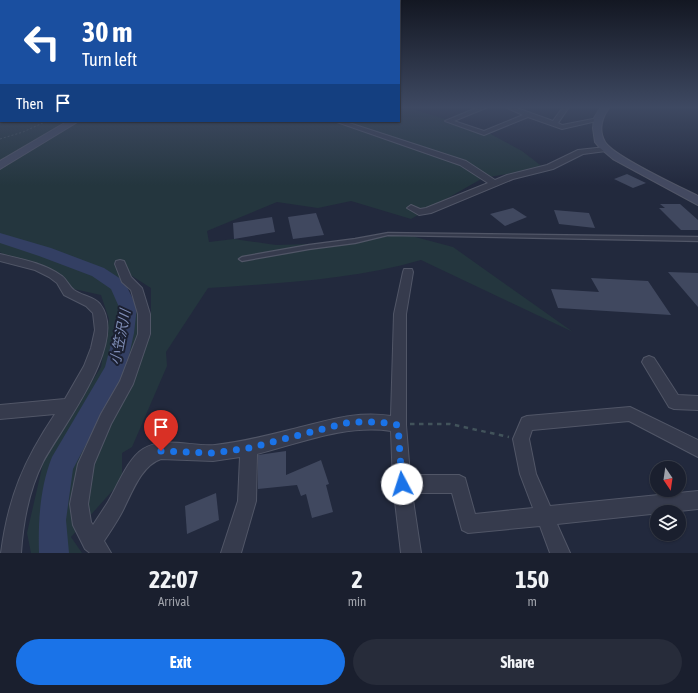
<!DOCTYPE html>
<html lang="en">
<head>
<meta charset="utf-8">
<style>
  :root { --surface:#1a1f2e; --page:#272c3a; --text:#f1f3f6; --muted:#9fa2aa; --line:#383d4a; --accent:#1a73e8 }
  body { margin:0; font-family:"Asap Condensed","Noto Sans JP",sans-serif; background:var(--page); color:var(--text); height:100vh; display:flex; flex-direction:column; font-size:15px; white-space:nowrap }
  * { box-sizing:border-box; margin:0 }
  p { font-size:13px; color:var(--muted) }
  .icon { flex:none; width:22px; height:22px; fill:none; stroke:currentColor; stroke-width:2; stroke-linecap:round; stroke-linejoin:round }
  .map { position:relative; height:553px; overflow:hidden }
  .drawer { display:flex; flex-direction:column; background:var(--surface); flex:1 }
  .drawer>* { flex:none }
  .guide { position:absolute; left:0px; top:0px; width:400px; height:122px; box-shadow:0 1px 3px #0004,0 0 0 1px var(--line); background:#1a4fa0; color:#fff; overflow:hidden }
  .needle { width:26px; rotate:167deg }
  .fabs { position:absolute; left:650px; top:461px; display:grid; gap:8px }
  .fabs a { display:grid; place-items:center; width:36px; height:36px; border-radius:50%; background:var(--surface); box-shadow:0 1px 3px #0004,0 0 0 1px var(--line); font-size:20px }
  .pin { position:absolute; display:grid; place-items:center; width:34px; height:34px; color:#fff; margin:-41px -17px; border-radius:50% 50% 50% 0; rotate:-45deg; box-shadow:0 0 4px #0007 }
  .pin .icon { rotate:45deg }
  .me { position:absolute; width:44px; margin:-22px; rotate:355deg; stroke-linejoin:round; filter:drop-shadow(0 0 3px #0008) }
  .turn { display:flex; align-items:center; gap:14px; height:84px; padding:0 16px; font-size:18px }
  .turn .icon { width:52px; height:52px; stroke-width:2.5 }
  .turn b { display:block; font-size:28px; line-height:34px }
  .then { display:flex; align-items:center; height:38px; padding:0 16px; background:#0003; gap:8px; font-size:15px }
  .eta { display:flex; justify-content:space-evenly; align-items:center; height:68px; text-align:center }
  .eta b { font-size:24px; font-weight:700; line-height:28px }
  .cta { display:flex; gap:8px; margin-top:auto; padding:8px 16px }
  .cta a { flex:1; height:46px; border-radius:24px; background:var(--accent); color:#fff; font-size:16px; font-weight:700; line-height:46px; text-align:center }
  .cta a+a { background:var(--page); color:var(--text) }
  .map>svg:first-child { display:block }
  .green { fill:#24363e; fill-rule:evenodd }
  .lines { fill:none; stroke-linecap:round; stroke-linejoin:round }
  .river { fill:#333f63; fill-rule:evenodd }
  .building { fill:#40485f }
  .lane-casing { stroke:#515667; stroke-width:2.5 }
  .street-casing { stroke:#515667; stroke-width:2 }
  .secondary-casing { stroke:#515667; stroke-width:2 }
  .path-far1 { stroke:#42535b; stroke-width:1; stroke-dasharray:2 2; stroke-linecap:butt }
  .path { stroke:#42535b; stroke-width:2.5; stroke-dasharray:4.5 4.5; stroke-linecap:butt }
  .lane { fill:#363b4d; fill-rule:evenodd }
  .street { fill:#363b4d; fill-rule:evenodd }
  .secondary { fill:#434960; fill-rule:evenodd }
  .route { stroke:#1a73e8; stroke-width:7; stroke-dasharray:0 12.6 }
  .labels { text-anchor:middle; stroke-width:4; stroke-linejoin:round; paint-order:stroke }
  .near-water-label { font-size:14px; font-style:italic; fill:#7f8db6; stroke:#1b2031 }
</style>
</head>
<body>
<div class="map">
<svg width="698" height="553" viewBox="0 0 698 553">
  <rect width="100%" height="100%" fill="#22293d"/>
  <path class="green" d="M 0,107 L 1,121 L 399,121 L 399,107 L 405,107 L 485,131 L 522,151 L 544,168 L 483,178 L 411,219 L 351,201 L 318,208 L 277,202 L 207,231 L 209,242 L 234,239 L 276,245 L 344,243 L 404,234 L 453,247 L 573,332 L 421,260 C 352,280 280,283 208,288 L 166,352 L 167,366 L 132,447 L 122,453 L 122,480 L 71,537 L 82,553 L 31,553 L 27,533 L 44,459 L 101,367 L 109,319 L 101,295 L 65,287 L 53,274 L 15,261 L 0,252 ZM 116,266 L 151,288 L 151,337 Z"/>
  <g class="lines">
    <path class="river" d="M 0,233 L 51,248 L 104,268 L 124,281 L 137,307 L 134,333 L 126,369 L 73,469 L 66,520 L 69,553 L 39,553 C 38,521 40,487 52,457 L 105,367 L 114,333 L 119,307 L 111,289 L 92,276 L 39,256 L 0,243 Z"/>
  </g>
  <g class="building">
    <polygon points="627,174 646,183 633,188 614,179"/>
    <polygon points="660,204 680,204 698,220 698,230 681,230 659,208 665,208"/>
    <polygon points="513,208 527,217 505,226 490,214"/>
    <polygon points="554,210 589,213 595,228 559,224"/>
    <polygon points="316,213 324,235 293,239 288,217"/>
    <polygon points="272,217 275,232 234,239 233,223"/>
    <polygon points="668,272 698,273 698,307"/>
    <polygon points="591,278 648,281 671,315 558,308 551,289 599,292"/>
    <polygon points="286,451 286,475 321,460 329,484 326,485 333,512 312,518 306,494 301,496 297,485 258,489 258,455"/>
    <polygon points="216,493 219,520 187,534 185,506"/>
  </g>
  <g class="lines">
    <defs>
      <polygon id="lane" points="388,233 698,237 698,241 388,235 355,243 309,249 242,261 239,259 242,257 309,245 355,239"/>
      <g id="street">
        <polygon points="479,107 488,107 454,121 484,131 523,115 505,107 514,107 553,121 563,107 569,107 558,123 562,125 598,118 601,120 562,129 528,117 484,135 445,121"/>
        <polygon points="334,121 343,121 466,161 495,180 507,175 547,165 578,150 606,147 610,149 606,151 583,154 553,169 513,179 431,213 419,215 407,208 411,205 420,209 426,208 488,183 460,165"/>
        <path d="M 0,254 C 21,259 44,263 62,276 C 67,280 69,286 74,290 C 82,296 93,296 100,304 C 130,342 61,428 43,462 C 29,490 23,522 21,553 L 1,553 C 8,498 24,460 55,414 L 0,419 L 0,405 L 65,399 L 84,366 L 91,348 L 95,330 L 93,313 L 86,306 L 64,295 L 57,283 L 49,277 L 35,270 L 0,261 Z"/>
        <path d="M 120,260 L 124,261 L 131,277 L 142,288 L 150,314 L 150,334 L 133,384 L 111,424 L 94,464 L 88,504 L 91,522 L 93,525 C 98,517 103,510 108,502 C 117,487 128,458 143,449 C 164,436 192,447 215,445 C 244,442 273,434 301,427 C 333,419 358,411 391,416 L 394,314 L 403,272 L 404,269 L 412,269 L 413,272 L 406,314 L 406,425 L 410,475 L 459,475 L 465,478 L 475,514 L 533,508 L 520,474 L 513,439 L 522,418 L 527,416 L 630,407 L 698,440 L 698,457 L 629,421 L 532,430 L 529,439 L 536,474 L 550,506 L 698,491 L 698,509 L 557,524 L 570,553 L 550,553 L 540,526 L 468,533 L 462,530 L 452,493 L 412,493 L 421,553 L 401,553 L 393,484 L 391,431 C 346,424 300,443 257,454 L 256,501 L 241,553 L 221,553 L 238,501 L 240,457 L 213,461 L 161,459 C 140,466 131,496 121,514 C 116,523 110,532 104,541 L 111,553 L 90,553 L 85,549 L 73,525 L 70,504 L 78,464 L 101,414 L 120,381 L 138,334 L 138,314 L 131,290 L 122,282 L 115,264 L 116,261 Z"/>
        <polygon points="649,356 654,358 678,395 698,396 698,410 674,409 669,407 642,362 644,358"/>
      </g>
      <g id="secondary">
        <path d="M 601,107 L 610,107 C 602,116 598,130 605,142 C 613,156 680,187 698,196 L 698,205 L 613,159 L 600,148 L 595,142 L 593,128 L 594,118 Z"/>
        <polygon points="68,121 79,121 0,169 0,161"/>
      </g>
    </defs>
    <use href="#lane" class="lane-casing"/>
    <use href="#street" class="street-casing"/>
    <use href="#secondary" class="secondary-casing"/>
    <polyline class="path-far1" points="0,139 23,132 47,121"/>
    <polyline class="path" points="410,424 450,424 509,437"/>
    <use href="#lane" class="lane"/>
    <use href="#street" class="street"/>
    <use href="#secondary" class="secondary"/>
  </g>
  <linearGradient id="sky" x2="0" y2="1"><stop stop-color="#131722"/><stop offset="0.58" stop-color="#3e4962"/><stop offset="1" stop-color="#3e4962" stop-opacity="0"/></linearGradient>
  <rect width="698" height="185" fill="url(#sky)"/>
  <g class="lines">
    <polyline class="route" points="161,451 213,453 249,448 350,422 380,422 398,425 402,484"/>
  </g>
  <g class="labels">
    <g class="near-water-label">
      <text transform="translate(120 337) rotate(-79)" y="5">小笠沢川</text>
    </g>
  </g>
</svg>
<div class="fabs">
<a><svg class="needle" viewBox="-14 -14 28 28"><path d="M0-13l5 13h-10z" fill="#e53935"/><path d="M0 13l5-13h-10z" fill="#9fa2aa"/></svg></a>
<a><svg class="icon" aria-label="layers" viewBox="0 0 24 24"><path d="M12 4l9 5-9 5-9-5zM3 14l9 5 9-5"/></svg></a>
</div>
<div class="pin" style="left:161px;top:451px;background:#d93025"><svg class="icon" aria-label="arrive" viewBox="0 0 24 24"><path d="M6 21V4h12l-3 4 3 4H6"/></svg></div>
<svg class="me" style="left:402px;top:484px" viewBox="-20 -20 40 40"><circle r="19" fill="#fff"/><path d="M0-13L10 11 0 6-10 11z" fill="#1a73e8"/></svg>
<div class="guide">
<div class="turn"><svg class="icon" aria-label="left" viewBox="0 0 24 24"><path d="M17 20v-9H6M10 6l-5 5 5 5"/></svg><div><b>30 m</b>Turn left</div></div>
<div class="then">Then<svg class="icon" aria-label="arrive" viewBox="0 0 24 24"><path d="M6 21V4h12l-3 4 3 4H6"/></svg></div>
</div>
</div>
<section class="drawer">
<div class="eta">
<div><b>22:07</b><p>Arrival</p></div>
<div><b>2</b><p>min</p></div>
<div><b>150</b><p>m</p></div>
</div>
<div class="cta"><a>Exit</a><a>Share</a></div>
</section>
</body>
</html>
